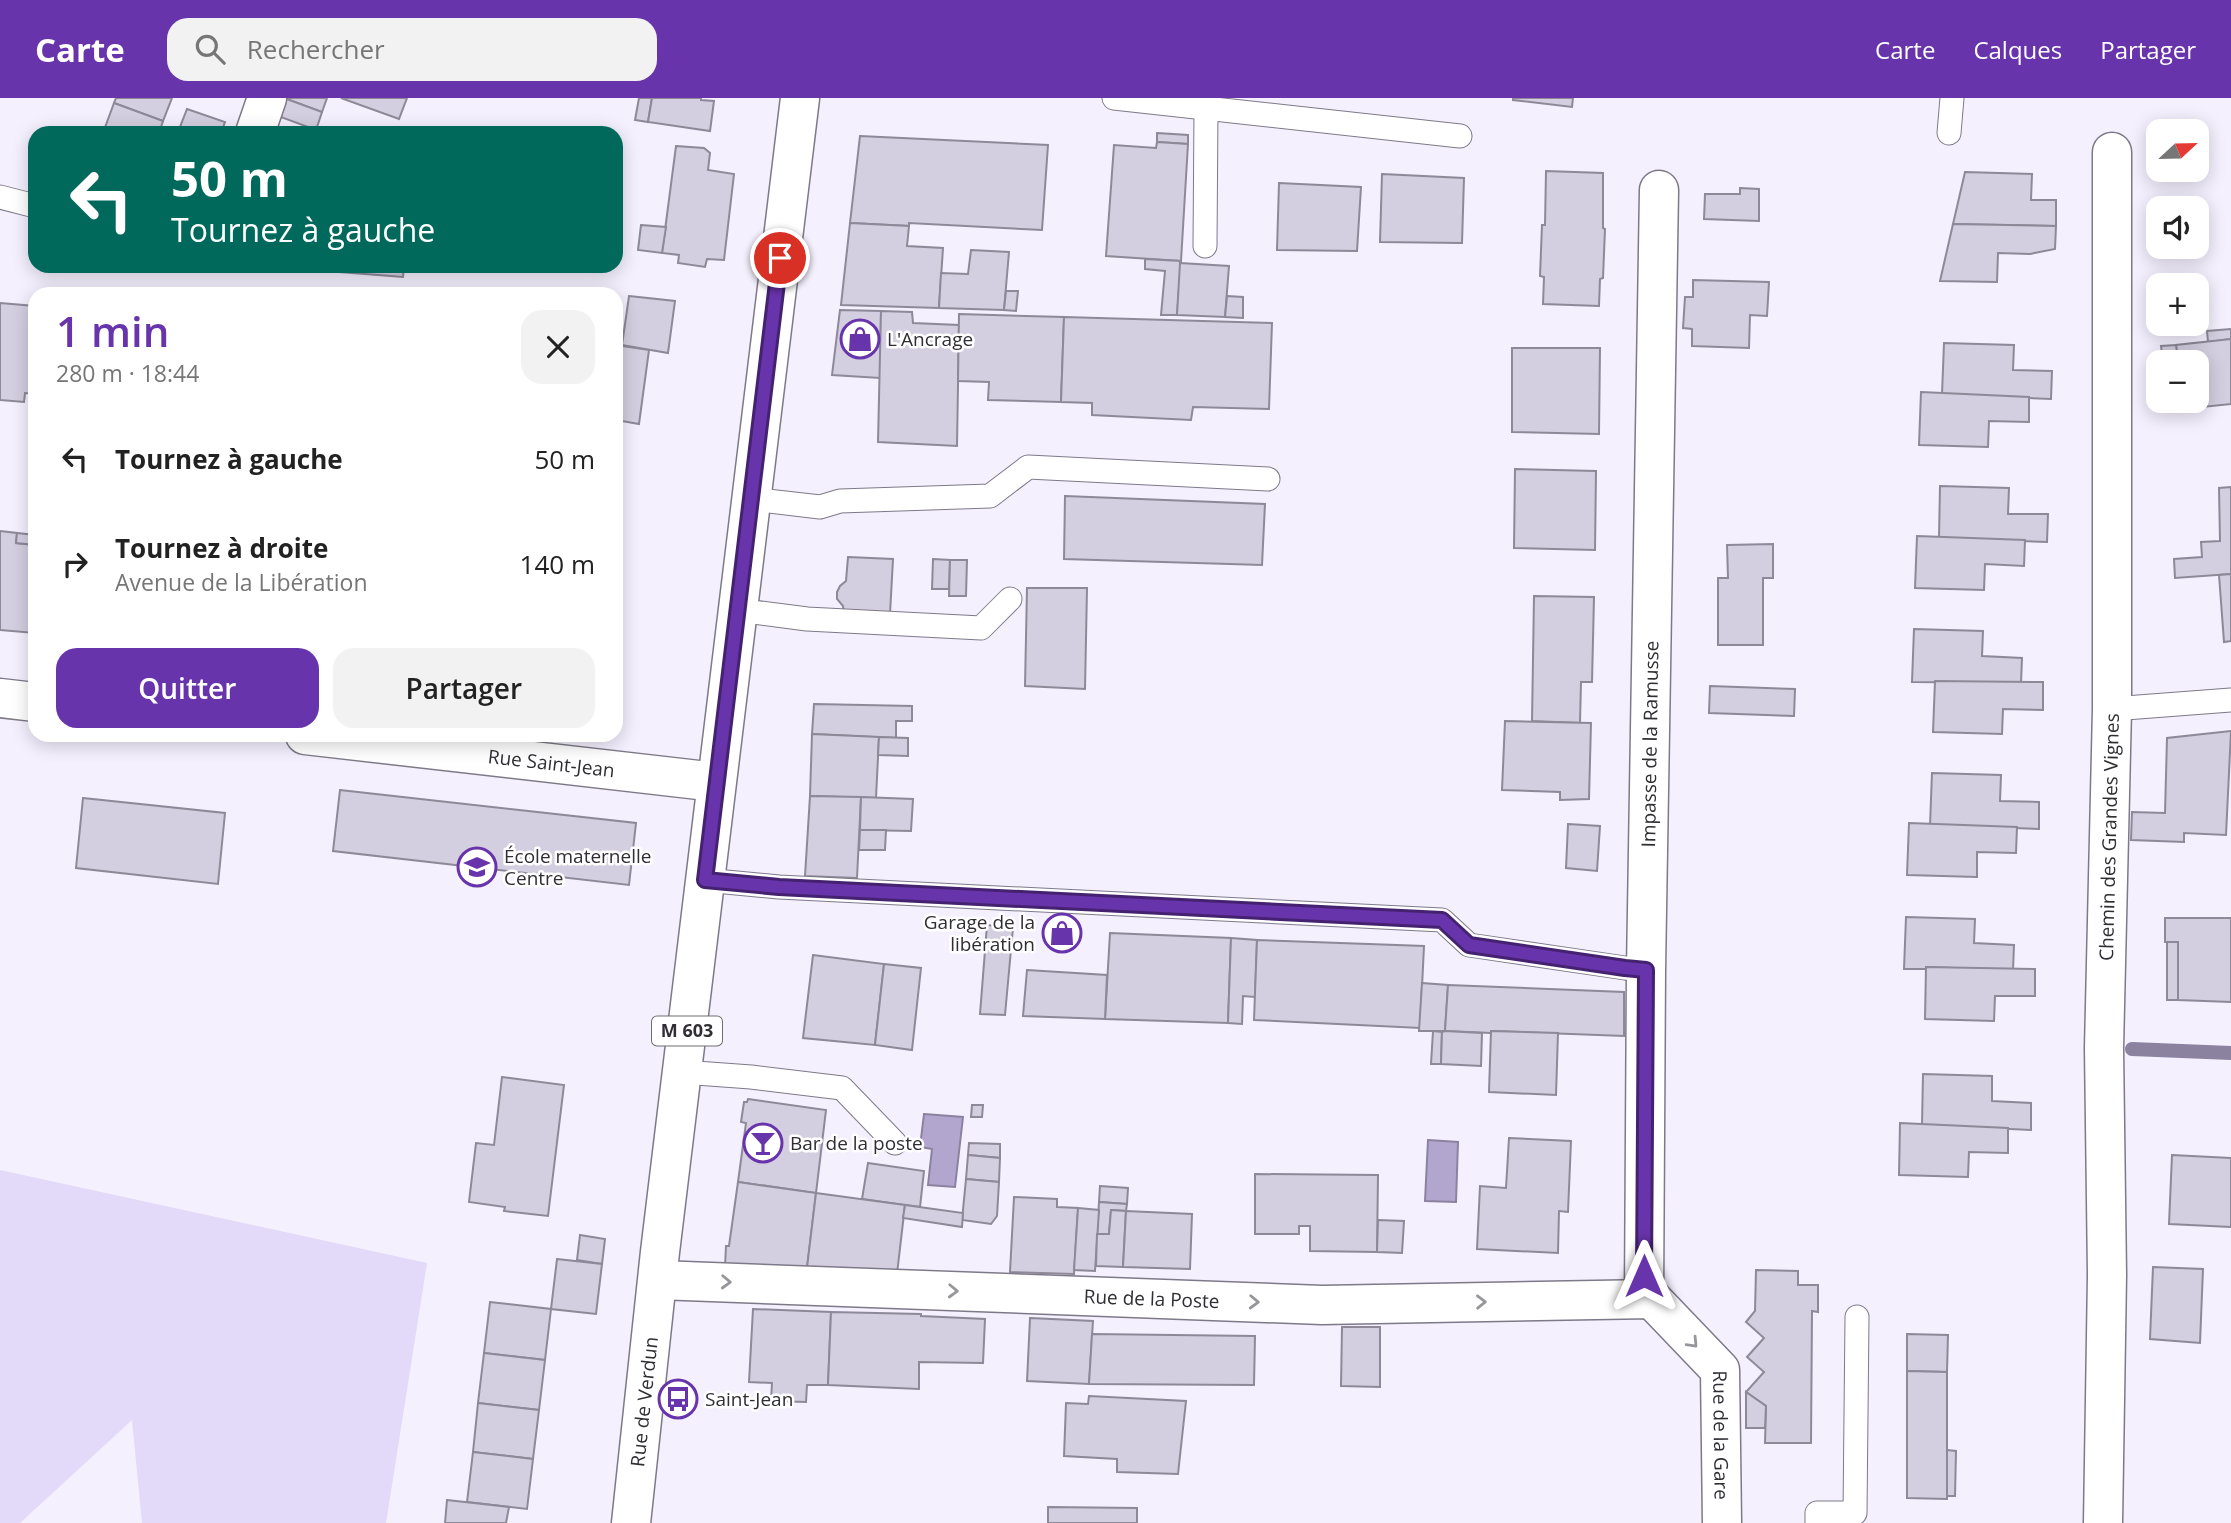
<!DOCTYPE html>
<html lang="fr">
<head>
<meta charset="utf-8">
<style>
  :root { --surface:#fff; --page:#f2f2f2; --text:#222; --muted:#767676; --accent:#6834ab }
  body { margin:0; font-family:"Open Sans",sans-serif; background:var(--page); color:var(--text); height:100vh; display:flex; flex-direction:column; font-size:26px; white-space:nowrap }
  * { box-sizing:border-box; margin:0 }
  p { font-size:23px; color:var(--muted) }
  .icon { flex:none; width:38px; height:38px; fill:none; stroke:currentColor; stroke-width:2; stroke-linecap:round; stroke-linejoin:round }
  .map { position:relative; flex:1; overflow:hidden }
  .panel { position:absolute; left:28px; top:189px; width:595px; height:455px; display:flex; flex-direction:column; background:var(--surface); border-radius:21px; box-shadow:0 4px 18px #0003 }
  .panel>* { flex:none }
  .guide { position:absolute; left:28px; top:28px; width:595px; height:147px; border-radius:21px; box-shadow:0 4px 18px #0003; background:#00695c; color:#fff; overflow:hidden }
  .needle { width:46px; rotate:68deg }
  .buttons { position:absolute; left:2146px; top:21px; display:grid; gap:14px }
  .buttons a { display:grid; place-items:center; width:63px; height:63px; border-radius:14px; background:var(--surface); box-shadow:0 4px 18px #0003; font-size:35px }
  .pin { position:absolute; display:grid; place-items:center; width:60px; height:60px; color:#fff; margin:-30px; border:4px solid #fff; border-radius:50%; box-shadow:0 2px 7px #0007 }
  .me { position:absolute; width:77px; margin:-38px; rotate:0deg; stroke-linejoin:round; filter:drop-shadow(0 0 5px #0008) }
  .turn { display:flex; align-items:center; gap:24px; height:147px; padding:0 28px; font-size:32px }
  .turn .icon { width:91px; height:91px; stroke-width:2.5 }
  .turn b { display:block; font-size:49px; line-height:60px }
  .round { display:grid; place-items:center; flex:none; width:74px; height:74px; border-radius:21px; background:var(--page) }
  .summary { display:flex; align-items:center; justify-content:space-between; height:119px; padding:0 28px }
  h1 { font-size:42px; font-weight:600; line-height:52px; color:var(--accent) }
  .primary-button { display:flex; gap:14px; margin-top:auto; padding:14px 28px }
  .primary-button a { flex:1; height:80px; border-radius:21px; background:var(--accent); color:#fff; font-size:28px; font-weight:600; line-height:80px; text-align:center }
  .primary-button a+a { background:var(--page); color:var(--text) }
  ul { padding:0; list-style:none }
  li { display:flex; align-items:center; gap:21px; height:105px; padding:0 28px }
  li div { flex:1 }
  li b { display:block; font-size:26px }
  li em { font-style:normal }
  header { display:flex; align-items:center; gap:42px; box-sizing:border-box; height:98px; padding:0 35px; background:var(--accent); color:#fff }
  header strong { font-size:33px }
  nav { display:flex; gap:38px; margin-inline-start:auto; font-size:24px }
  .search { width:490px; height:63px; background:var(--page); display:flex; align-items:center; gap:18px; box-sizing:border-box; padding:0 24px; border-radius:21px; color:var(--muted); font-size:26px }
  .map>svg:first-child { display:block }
  .green { fill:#e3d9f9 }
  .water { fill:#b2a6cf; stroke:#8b82a0; stroke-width:2 }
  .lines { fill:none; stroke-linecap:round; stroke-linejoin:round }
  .stream { stroke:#8b82a0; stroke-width:14 }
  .building { fill:#d4cfe0; stroke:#8d8998; stroke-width:2 }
  .lane-casing { stroke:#7e7988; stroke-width:25 }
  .street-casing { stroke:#7e7988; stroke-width:41 }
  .primary-casing { stroke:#7e7988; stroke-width:41 }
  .lane { stroke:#fff; stroke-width:23 }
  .street { stroke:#fff; stroke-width:38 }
  .primary { stroke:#fff; stroke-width:38 }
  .oneway { stroke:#98969a }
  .route-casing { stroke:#44226f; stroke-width:18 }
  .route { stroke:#6834ab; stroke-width:12 }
  .labels { text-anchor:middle; stroke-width:5; stroke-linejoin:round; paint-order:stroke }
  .shield { fill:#fff; stroke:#6e6d71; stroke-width:2 }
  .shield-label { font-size:18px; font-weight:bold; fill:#302e34 }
  .poi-label { font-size:19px; fill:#302e34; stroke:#fff; text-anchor:start }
  .street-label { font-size:19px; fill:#302e34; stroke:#fff }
</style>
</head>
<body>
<header>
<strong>Carte</strong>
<div class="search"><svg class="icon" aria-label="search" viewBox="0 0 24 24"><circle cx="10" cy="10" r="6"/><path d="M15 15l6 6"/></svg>Rechercher</div>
<nav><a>Carte</a><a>Calques</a><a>Partager</a></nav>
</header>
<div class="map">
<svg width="2231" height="1425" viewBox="0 0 2231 1425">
  <rect width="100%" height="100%" fill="#f4f0fe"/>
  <polygon class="green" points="0,1072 427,1165 386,1425 142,1425 132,1322 20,1425 0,1425"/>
  <g class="water">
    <polygon points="924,1016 963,1019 955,1089 928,1087 932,1051 920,1049"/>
    <polygon points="1428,1042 1458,1044 1456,1104 1425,1103"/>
  </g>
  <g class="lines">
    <polyline class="stream" points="2132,951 2231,955"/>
  </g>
  <g class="building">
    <polygon points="116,0 172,0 163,23 114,5"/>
    <polygon points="284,0 327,0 322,14"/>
    <polygon points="284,0 322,14 316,32 278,18"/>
    <polygon points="341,0 407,0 399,21"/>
    <polygon points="639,0 652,0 648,24 635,22"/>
    <polygon points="652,0 701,0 701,2 714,3 710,33 648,24"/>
    <polygon points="1513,0 1573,0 1572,9 1513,2"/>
    <polygon points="114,5 163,23 159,35 103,35"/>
    <polygon points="187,11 225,24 221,35 198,35 180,29"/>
    <polygon points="1157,35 1188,37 1188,46 1157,44"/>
    <polygon points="860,38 1048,47 1042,132 909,125 909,128 850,125"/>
    <polygon points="1157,44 1188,46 1181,163 1106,158 1114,47 1156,50"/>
    <polygon points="676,48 704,50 710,55 708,72 734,76 724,162 707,161 705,169 678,165 679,157 662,155"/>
    <polygon points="1546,73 1603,75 1603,130 1605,131 1603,180 1600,181 1599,208 1543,206 1544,179 1540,178 1542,127 1545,127"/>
    <polygon points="1965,74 2032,76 2031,102 2056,102 2056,128 1953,126"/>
    <polygon points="1382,76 1464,80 1462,145 1380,144"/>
    <polygon points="1279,85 1361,89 1357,153 1277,152"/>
    <polygon points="1740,90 1759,91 1759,123 1704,121 1705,96 1740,96"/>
    <polygon points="850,125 909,128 907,148 943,150 939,210 841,207"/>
    <polygon points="1953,126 2056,128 2055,151 2030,156 1998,155 1997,184 1940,183"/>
    <polygon points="641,127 666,129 662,155 638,152"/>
    <polygon points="971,152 1009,154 1004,212 939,210 941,175 968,176"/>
    <polygon points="1145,161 1181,163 1177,217 1161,217 1165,173 1145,171"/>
    <polygon points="1180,165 1229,168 1225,219 1177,217"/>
    <polygon points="341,168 404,168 403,179 340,174"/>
    <polygon points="1693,182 1769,184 1767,218 1750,217 1749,250 1692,248 1692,231 1683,230 1685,199 1693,199"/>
    <polygon points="1006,193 1018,193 1016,213 1004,212"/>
    <polygon points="629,198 675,203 668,255 622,247"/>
    <polygon points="1227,198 1243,199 1243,220 1225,219"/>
    <polygon points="0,205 35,208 35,296 25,295 24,304 0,302"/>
    <polygon points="840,212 881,213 880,280 832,277"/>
    <polygon points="881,213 912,214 913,225 959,227 957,348 878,344"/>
    <polygon points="959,216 1064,219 1061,304 988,302 989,284 958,283"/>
    <polygon points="1064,219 1272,225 1269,311 1193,309 1191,322 1092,317 1092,305 1061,304"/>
    <polygon points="2231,231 2231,241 2208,244 2207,233"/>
    <polygon points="2231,241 2231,306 2183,311 2182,303 2196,303 2196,264 2178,264 2176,247"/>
    <polygon points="1944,245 2014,247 2013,272 2052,273 2051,301 1942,296"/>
    <polygon points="616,247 649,252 639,326 616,322"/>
    <polygon points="2176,247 2178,264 2163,264 2161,248"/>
    <polygon points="1512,250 1600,250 1599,336 1512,334"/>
    <polygon points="1921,294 2029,299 2029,324 1989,323 1988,349 1919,347"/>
    <polygon points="1515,371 1596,373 1595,452 1514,450"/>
    <polygon points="1940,388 2009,390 2008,416 2048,416 2047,444 1939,440"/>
    <polygon points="2231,389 2231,476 2175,480 2174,461 2202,459 2201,444 2220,443 2219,390"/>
    <polygon points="1065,398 1265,406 1262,467 1064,461"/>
    <polygon points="0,433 17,435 16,445 35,447 35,535 0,532"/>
    <polygon points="17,435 35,437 35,447 16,445"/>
    <polygon points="1917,438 2025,442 2024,468 1985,466 1984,492 1915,490"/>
    <polygon points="1773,446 1773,480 1763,480 1763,547 1718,547 1718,480 1728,480 1727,447"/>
    <polygon points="848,459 893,461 890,516 844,515 843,508 837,501 837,494 840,488 846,483"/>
    <polygon points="933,461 950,462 949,491 932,491"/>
    <polygon points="950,462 967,462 966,498 949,498"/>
    <polygon points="2231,476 2231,543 2224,544 2219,477"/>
    <polygon points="1027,490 1087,490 1085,591 1025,588"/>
    <polygon points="1534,498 1594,499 1592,584 1581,584 1580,625 1532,623"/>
    <polygon points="1914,531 1983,533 1982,558 2022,560 2021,585 1912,584"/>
    <polygon points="1935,583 2043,584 2043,612 2003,611 2002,636 1933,634"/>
    <polygon points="1710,588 1795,591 1794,618 1709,615"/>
    <polygon points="814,606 912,608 912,623 896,623 896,640 812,636"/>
    <polygon points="1505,623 1591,625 1589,701 1560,702 1560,694 1502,692"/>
    <polygon points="2231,633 2226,737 2184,735 2184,744 2131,742 2132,714 2165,715 2167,640"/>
    <polygon points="812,636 879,639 876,700 810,698"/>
    <polygon points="879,639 908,640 908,658 878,657"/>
    <polygon points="1932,675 2001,677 2000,703 2039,704 2039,731 1930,727"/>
    <polygon points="340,692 636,725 629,787 333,753"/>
    <polygon points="810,698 861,699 857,780 805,778"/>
    <polygon points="861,699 913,701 911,733 860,732"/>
    <polygon points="83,700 225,715 218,786 76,770"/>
    <polygon points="1909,725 2017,729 2016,755 1977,754 1977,779 1907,777"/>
    <polygon points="1568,726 1600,728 1597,773 1566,770"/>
    <polygon points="860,732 886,732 885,752 859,752"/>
    <polygon points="1906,819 1975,821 1974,845 2014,847 2013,872 1926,869 1926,871 1904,871"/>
    <polygon points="2165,820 2231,820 2231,904 2178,902 2178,844 2165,844"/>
    <polygon points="987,827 1013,830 1005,917 980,916"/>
    <polygon points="1110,835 1231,840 1228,925 1105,921"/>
    <polygon points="1231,840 1257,842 1255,899 1243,898 1242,926 1228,925"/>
    <polygon points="1257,842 1424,848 1420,930 1254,922"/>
    <rect x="2167" y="844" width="11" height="58"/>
    <polygon points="813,857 884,866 875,947 803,940"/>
    <polygon points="884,866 921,870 912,952 875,947"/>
    <polygon points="1926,869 2035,871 2035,898 1995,898 1994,923 1925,921"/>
    <polygon points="1027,872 1107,877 1105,921 1023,918"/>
    <polygon points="1422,885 1448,887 1445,933 1419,933"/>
    <polygon points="1448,887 1624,894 1624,938 1491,933 1491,935 1445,933"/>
    <polygon points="1433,933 1442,934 1441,966 1431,966"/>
    <polygon points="1445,933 1482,935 1481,968 1441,966 1442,934"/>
    <polygon points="1491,933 1558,935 1556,997 1489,994"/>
    <polygon points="1923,976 1992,978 1992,1003 2031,1005 2031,1032 1922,1027"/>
    <polygon points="502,979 564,987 548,1118 504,1113 505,1109 469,1104 476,1045 494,1047"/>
    <polygon points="748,1001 826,1012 816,1095 738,1084 746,1025 741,1024 744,1004 747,1004"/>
    <polygon points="972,1007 983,1007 982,1019 971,1019"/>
    <polygon points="1900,1025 2008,1030 2008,1055 1969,1054 1968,1079 1899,1077"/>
    <polygon points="1509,1040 1571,1043 1568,1114 1559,1113 1558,1155 1477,1151 1480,1088 1506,1090"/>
    <polygon points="969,1045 1000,1046 1000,1060 968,1057"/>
    <polygon points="968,1057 1000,1060 999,1084 966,1081"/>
    <polygon points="2172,1057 2231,1060 2231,1129 2169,1126"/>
    <polygon points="868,1065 924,1073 920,1109 862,1101"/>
    <polygon points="1255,1076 1378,1077 1377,1154 1310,1153 1310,1128 1299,1128 1299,1136 1255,1136"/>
    <polygon points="966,1081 999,1084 997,1118 991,1126 962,1122"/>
    <polygon points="738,1084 816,1095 806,1178 725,1168 726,1148 729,1148"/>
    <polygon points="1100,1088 1128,1090 1127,1106 1099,1104"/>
    <polygon points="816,1095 905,1107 897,1176 806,1178"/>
    <polygon points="1014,1099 1057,1101 1057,1109 1078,1110 1074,1176 1010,1174"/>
    <polygon points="1099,1104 1127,1106 1126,1113 1111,1112 1109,1136 1097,1136"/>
    <polygon points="905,1107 963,1115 962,1129 903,1120"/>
    <polygon points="1078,1110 1099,1112 1095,1173 1074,1172"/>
    <polygon points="1111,1112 1126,1113 1123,1169 1096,1168 1097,1136 1109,1136"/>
    <polygon points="1126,1113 1192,1116 1190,1171 1123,1169"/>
    <polygon points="1378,1122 1404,1123 1402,1155 1377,1154"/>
    <polygon points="580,1137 605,1141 602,1166 577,1162"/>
    <polygon points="557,1161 602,1166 596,1216 551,1211"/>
    <polygon points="2153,1169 2203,1171 2200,1245 2150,1241"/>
    <polygon points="1756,1172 1798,1173 1798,1187 1818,1187 1818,1214 1812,1213 1811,1345 1765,1345 1766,1308 1746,1294 1764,1274 1747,1259 1764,1240 1746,1224 1755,1213"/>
    <polygon points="490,1204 551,1211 545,1262 484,1255"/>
    <polygon points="753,1211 831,1214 828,1287 807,1287 806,1304 771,1303 772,1285 749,1284"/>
    <polygon points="831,1214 921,1216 921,1218 985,1221 983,1265 919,1264 919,1291 828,1287"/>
    <polygon points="1030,1220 1093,1223 1089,1286 1027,1283"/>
    <polygon points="1342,1229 1380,1229 1380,1289 1341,1288"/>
    <polygon points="1092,1236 1255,1238 1254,1287 1089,1286"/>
    <polygon points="1907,1236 1948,1237 1947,1274 1907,1273"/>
    <polygon points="484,1255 545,1262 539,1312 478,1305"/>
    <polygon points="1907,1273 1947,1274 1947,1401 1907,1400"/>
    <polygon points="1746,1294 1766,1308 1765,1330 1746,1330"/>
    <polygon points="1089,1298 1186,1303 1178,1376 1117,1374 1117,1361 1064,1358 1066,1305 1088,1306"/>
    <polygon points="478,1305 539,1312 533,1361 473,1354"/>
    <polygon points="1947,1352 1956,1353 1955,1398 1947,1398"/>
    <polygon points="473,1354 533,1361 527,1411 467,1404"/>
    <polygon points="447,1402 509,1409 506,1425 445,1425"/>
    <polygon points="1048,1409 1137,1410 1137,1425 1048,1425"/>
  </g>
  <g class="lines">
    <defs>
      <g id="lane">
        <polyline points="1114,0 1460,38"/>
        <polyline points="1949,35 1952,0"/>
        <polyline points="0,99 35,108"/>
        <polyline points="1205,148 1206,11"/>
        <polyline points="751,401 820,409 840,403 990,398 1028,369 1268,381"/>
        <polyline points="737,512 807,521 981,530 1010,501"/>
        <polyline points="2112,611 2231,602"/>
        <polyline points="705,782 779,789 1442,822 1469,847 1625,870 1646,872"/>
        <polyline points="682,974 751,979 842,990 895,1045"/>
        <polyline points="1817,1425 1817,1415 1855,1415 1857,1219"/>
      </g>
      <g id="street">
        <polyline points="255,35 267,0"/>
        <polyline points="0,600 35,604"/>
        <path id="s1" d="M 305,637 L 716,684"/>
        <path id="s2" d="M 658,1182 L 1322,1207 L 1652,1201 L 1720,1272 L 1722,1425"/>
        <path id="s3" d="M 1644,1201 L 1646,872 L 1659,92"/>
        <path id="s4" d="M 2103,1425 L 2107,1177 L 2104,950 L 2112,611 L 2112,54"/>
      </g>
      <g id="primary">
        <path id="s5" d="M 631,1425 L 660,1154 L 800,0"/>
      </g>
    </defs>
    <use href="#lane" class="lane-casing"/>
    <use href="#street" class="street-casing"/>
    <use href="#primary" class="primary-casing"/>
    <use href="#lane" class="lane"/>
    <use href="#street" class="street"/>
    <use href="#primary" class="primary"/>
  </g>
  <defs><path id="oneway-chevron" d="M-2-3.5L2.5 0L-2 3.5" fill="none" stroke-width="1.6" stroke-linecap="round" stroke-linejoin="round" transform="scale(1.75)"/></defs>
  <g class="oneway">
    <use href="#oneway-chevron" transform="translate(726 1184) rotate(2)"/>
    <use href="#oneway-chevron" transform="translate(953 1193) rotate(2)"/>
    <use href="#oneway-chevron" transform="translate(1254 1204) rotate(2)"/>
    <use href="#oneway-chevron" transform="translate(1481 1204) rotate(-1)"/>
    <use href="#oneway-chevron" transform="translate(1693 1245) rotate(47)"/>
  </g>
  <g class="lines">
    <defs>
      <polyline id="route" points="780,160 705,782 779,789 1442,822 1469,847 1625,870 1646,872 1644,1178"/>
    </defs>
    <use href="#route" class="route-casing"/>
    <use href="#route" class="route"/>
  </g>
  <defs>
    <symbol id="shop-ring" viewBox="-11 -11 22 22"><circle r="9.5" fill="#fff" stroke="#6834ab" stroke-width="1.5"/><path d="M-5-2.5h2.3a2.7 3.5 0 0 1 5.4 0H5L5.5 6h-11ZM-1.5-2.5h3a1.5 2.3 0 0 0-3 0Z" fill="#6834ab"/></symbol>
    <symbol id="school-ring" viewBox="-11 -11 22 22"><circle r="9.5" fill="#fff" stroke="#6834ab" stroke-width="1.5"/><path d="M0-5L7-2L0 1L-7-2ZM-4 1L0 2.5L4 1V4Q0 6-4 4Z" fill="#6834ab"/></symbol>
    <symbol id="bar-ring" viewBox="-11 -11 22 22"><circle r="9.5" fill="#fff" stroke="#6834ab" stroke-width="1.5"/><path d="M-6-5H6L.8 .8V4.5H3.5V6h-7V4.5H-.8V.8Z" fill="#6834ab"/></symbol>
    <symbol id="bus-ring" viewBox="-11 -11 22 22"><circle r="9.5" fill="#fff" stroke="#6834ab" stroke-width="1.5"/><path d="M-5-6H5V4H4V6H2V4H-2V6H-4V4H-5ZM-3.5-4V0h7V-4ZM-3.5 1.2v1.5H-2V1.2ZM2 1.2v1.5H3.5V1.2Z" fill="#6834ab"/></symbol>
  </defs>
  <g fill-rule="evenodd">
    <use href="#shop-ring" x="838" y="219" width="44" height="44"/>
    <use href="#school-ring" x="455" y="747" width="44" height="44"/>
    <use href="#shop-ring" x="1040" y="813" width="44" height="44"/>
    <use href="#bar-ring" x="741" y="1023" width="44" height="44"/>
    <use href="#bus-ring" x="656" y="1279" width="44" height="44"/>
  </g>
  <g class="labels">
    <rect class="shield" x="652" y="918.5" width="70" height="29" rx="5"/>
    <g class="shield-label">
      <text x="687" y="939">M 603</text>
    </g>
    <g class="poi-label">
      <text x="887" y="248">L'Ancrage</text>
      <text x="504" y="765">École maternelle<tspan x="504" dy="22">Centre</tspan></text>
      <text x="1035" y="831" text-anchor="end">Garage de la<tspan x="1035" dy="22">libération</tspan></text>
      <text x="790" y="1052">Bar de la poste</text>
      <text x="705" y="1308">Saint-Jean</text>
    </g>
    <g class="street-label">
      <text dy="7" stroke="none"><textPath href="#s3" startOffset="555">Impasse de la Ramusse</textPath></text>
      <text dy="7" stroke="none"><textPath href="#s1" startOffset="248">Rue Saint-Jean</textPath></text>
      <text dy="7" stroke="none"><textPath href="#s4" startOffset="686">Chemin des Grandes Vignes</textPath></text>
      <text dy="7" stroke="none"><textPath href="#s2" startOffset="494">Rue de la Poste</textPath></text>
      <text dy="7" stroke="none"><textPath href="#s5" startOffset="122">Rue de Verdun</textPath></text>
      <text dy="7" stroke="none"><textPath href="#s2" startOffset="1158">Rue de la Gare</textPath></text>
    </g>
  </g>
</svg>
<div class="buttons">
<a><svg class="needle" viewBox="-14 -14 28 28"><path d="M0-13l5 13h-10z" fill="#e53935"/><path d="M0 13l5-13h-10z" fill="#767676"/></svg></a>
<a><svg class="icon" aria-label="sound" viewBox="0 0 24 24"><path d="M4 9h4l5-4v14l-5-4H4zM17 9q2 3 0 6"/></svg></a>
<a>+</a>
<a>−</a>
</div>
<div class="pin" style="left:780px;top:160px;background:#d93025"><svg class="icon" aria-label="arrive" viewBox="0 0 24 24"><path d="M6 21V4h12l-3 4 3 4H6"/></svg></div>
<svg class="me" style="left:1644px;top:1178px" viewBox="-20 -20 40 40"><path d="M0-17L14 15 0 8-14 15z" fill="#6834ab" stroke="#fff" stroke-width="4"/></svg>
<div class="guide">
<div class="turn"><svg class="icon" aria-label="left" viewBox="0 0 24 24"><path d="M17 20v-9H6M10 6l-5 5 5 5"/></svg><div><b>50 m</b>Tournez à gauche</div></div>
</div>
<section class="panel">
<div class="summary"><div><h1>1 min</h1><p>280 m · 18:44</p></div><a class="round"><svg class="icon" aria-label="close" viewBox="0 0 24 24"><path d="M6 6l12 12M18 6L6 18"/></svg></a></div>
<ul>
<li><svg class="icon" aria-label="left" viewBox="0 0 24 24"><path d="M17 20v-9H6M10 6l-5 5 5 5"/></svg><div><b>Tournez à gauche</b></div><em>50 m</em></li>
<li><svg class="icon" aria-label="right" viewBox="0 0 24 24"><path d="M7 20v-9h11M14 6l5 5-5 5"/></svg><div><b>Tournez à droite</b><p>Avenue de la Libération</p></div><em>140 m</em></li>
</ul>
<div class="primary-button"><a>Quitter</a><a>Partager</a></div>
</section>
</div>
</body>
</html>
